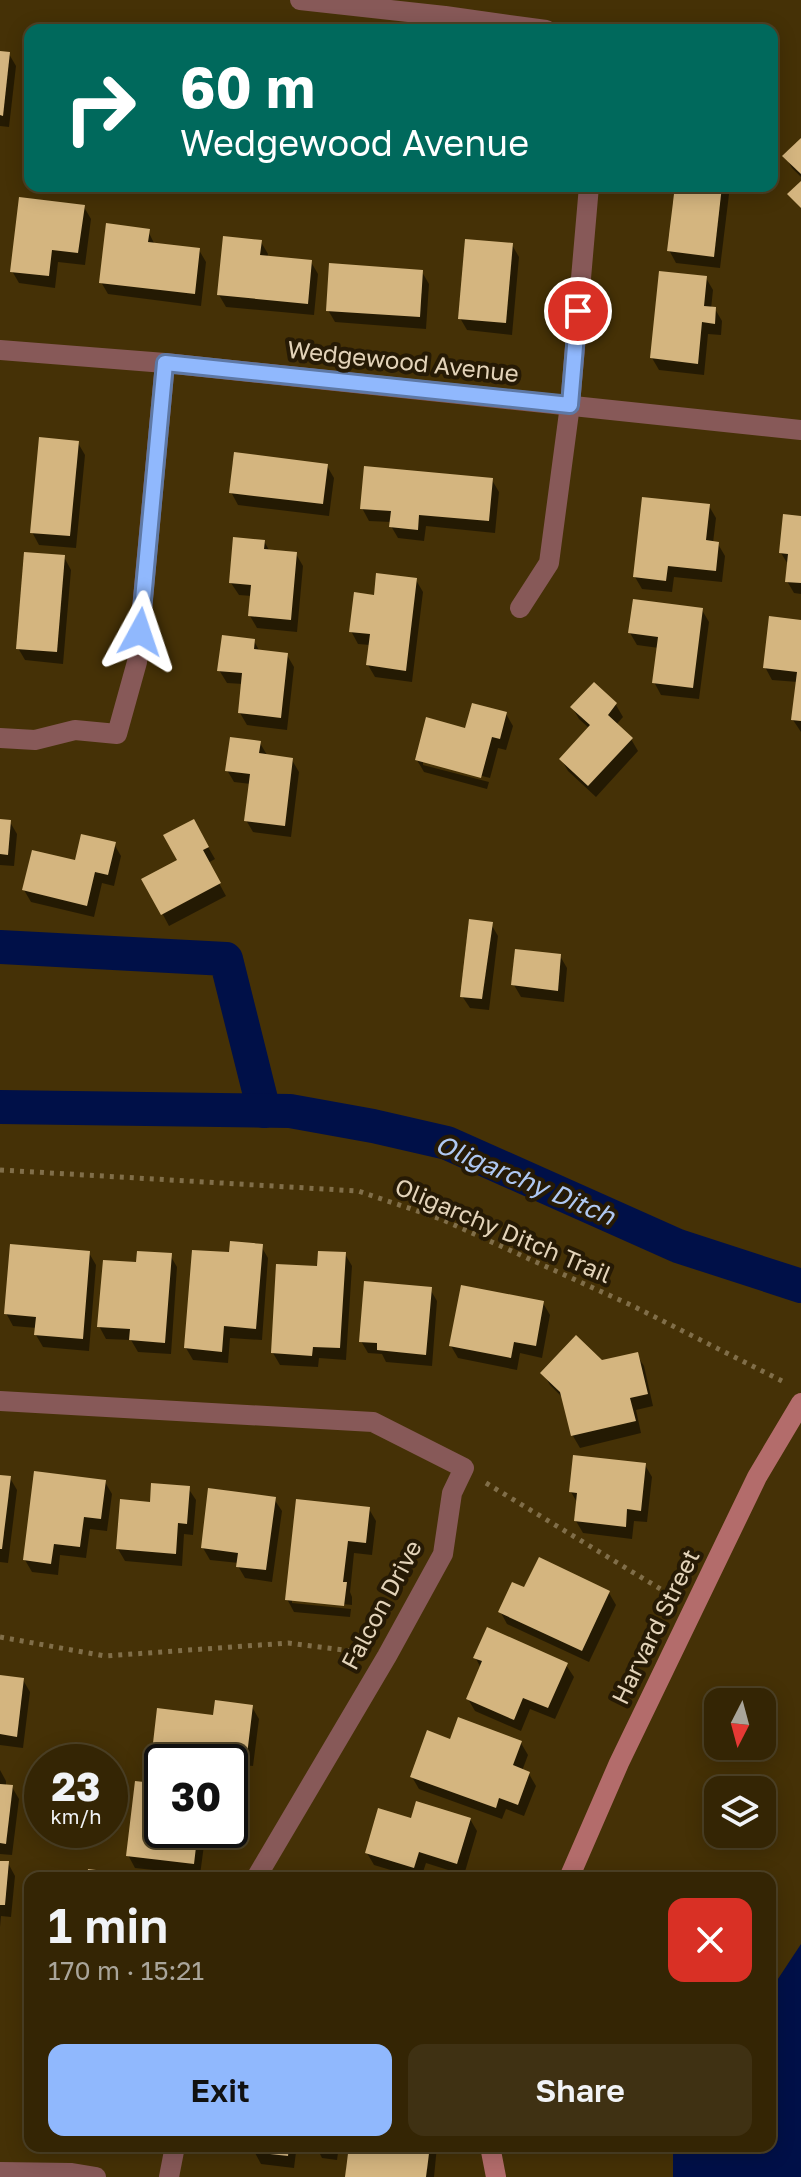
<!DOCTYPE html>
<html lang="en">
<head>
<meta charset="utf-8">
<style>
  :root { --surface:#342504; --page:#3f3113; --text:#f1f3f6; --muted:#a9a59a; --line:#4e4226; --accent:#90b8fd }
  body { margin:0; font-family:"Golos Text",sans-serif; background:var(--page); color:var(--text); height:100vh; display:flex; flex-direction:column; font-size:30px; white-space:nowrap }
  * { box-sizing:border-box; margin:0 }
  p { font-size:26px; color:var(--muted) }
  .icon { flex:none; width:44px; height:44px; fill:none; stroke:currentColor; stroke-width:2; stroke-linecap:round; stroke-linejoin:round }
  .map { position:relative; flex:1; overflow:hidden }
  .details { position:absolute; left:24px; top:1872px; width:752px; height:280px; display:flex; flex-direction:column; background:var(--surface); border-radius:16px; box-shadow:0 4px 20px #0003,0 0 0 2px var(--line) }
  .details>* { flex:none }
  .hud { position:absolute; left:24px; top:24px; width:754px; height:168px; border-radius:16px; box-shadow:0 4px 20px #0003,0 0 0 2px var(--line); background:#00695c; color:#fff; overflow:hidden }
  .needle { width:52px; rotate:186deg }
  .buttons { position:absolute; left:704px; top:1688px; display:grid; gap:16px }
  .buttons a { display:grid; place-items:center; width:72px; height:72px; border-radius:16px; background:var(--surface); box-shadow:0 4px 20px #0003,0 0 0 2px var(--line); font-size:40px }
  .speed { position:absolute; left:24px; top:1744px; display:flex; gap:16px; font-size:40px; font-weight:700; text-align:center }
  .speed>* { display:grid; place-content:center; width:104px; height:104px; border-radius:50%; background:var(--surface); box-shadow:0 4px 20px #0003,0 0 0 2px var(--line); line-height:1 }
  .speed small { font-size:20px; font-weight:400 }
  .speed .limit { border:4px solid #111; border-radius:12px; background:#fff; color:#111 }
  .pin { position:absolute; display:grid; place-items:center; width:68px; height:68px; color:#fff; margin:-34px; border:4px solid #fff; border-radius:50%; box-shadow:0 2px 8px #0007 }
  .me { position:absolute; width:88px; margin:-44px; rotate:5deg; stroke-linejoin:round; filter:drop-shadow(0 0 6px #0008) }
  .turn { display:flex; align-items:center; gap:28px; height:168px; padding:0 24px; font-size:36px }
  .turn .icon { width:104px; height:104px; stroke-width:2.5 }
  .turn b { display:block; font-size:56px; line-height:68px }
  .round { display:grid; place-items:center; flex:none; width:84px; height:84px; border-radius:16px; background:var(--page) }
  .head { display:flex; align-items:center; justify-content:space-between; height:136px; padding:0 24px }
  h1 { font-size:48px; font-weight:600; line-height:60px }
  .cta { display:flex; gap:16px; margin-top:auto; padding:16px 24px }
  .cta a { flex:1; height:92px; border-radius:16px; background:var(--accent); color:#111; font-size:32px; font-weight:600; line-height:92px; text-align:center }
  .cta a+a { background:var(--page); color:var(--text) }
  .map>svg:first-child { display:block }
  .water { fill:#001048 }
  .shadow { fill:#0007 }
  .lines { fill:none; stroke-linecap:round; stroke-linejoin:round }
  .canal { stroke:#001048; stroke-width:34 }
  .building { fill:#d4b57f }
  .path { stroke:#806e49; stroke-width:5; stroke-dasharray:4 6; stroke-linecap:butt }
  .street { stroke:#875958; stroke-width:20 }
  .secondary { stroke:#b36c6b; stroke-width:20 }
  .route-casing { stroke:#5e78a4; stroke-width:20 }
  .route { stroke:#90b8fd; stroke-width:14 }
  .labels { text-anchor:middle; stroke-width:8; stroke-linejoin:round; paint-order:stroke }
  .street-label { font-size:24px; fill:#e3d3b9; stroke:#261a05 }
  .water-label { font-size:26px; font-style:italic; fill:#afc8f2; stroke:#261a05 }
</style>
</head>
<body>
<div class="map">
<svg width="801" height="2177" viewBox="0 0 801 2177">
  <rect width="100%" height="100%" fill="#453106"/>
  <polygon class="water" points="801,1944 801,2177 673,2177 673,2146 770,2146 770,1991"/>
  <g class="shadow">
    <polygon points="0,53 9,54 16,66 9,127 0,126"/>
    <polygon points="801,140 801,177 792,168 785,156"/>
    <polygon points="677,186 730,186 720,268 676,263 669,250"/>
    <polygon points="84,207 91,219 85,265 58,262 55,288 19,283 12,271"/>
    <polygon points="148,231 155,245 199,250 206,262 201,306 108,294 101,282"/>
    <polygon points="261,242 268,254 267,258 311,262 318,274 314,315 226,307 219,295"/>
    <polygon points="512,245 519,257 512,335 467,330 460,318"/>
    <polygon points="422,272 429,284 426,329 335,322 328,310"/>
    <polygon points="706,278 713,290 711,309 715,309 722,321 721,335 708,334 704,375 659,370 652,358"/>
    <polygon points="78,443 85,455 76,548 39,545 32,532"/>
    <polygon points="327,466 334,478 329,516 238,505 231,492"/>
    <polygon points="492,480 499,492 495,533 426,526 424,541 398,538 391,526 391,522 369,521 362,508"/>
    <polygon points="709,506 716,518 713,543 718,544 725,556 722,582 674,577 672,592 642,589 635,577"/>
    <polygon points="801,518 801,594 794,593 787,581 789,566 781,553"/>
    <polygon points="264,541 270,552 296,554 303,566 297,632 257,628 250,616 252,596 239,595 231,583"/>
    <polygon points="64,557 71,570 63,664 25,660 18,648"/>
    <polygon points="416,580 423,592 412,682 375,677 368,665 370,645 358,644 351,631 376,597"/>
    <polygon points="702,610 709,622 699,699 661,695 654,682 659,648 637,645 630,633"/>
    <polygon points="801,622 801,732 793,720 798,682 772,680 765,667"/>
    <polygon points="254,641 260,652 287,655 294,667 287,730 247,725 240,713 243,684 227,683 219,670"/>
    <polygon points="616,705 623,717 616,725 631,739 638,751 596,797 568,771 561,759 590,729 579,719 572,707"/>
    <polygon points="506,714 513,726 506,750 498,748 490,778 423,761 423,765 489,782 487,789 424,772 417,760 467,730"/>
    <polygon points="260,743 267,755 292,760 299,772 291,837 253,832 246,820 251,784 234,782 227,770"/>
    <polygon points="0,821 10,822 17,834 14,866 0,865"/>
    <polygon points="193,821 215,859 208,863 226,896 169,926 144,879 180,861"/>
    <polygon points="114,844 121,856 114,886 102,883 94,917 31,902 24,890"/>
    <polygon points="491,924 498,936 489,1010 470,1008 462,996"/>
    <polygon points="560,956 567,968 564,1002 521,997 514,985"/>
    <polygon points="261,1246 268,1258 262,1340 230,1338 228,1363 193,1360 186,1348 231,1255"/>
    <polygon points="89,1253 96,1265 89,1351 43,1347 36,1335 37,1328 13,1326 6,1313"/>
    <polygon points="345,1254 352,1266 346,1360 319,1358 318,1367 280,1365 273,1353 319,1269"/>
    <polygon points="170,1255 177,1267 171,1354 138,1352 131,1340 106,1339 99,1326 138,1264"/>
    <polygon points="430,1289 437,1301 432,1366 386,1362 382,1354 368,1353 361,1341"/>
    <polygon points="543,1303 550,1315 542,1358 520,1353 517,1370 458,1358 451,1346"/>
    <polygon points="636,1354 644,1366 653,1406 636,1410 641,1433 580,1448 573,1436 564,1399 550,1385 543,1373"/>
    <polygon points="645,1465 652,1477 647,1522 634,1521 632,1539 583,1533 576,1521 578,1504 571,1492"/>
    <polygon points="0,1477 10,1478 17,1490 8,1563 0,1562"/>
    <polygon points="105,1482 112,1494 107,1531 90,1529 86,1558 60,1555 58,1575 32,1572 25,1560"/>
    <polygon points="188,1488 196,1500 193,1535 184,1534 182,1566 125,1561 118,1549 152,1504"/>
    <polygon points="274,1499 282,1511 272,1582 245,1578 238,1566 239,1563 210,1560 203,1548"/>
    <polygon points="369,1509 376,1521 372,1555 354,1553 350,1592 352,1597 352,1605 292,1599 292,1603 351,1609 350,1617 294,1612 287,1599"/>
    <polygon points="525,1590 609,1593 616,1605 589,1662 507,1624 500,1611"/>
    <polygon points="475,1657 566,1665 574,1677 555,1719 530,1709 521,1731 475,1711 468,1699 481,1668"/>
    <polygon points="0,1677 23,1680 30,1692 23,1748 0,1745"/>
    <polygon points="252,1707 259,1719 253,1766 232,1764 230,1777 230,1762 172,1762 173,1756 162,1755 155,1742 215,1718"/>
    <polygon points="451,1741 521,1743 528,1755 522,1771 529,1774 536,1786 524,1816 506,1809 502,1819 419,1789 412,1777"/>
    <polygon points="0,1770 6,1781 6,1786 12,1787 19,1799 12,1855 0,1854"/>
    <polygon points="162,1786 162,1830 206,1830 200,1875 135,1868 128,1855"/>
    <polygon points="470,1819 477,1831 464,1875 426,1863 421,1878 417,1878 374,1865 367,1853 412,1820"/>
    <polygon points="0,1863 8,1863 15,1876 11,1917 1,1916 0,1927"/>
    <polygon points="254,2146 339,2146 337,2160 322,2158 320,2154 296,2152 294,2168 261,2164 254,2151"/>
    <polygon points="351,2146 437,2146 434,2177 347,2177"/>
  </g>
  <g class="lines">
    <g class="canal">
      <polyline points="0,947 226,959 264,1111"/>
      <polyline points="0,1107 290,1111 373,1126 447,1143 678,1246 801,1286"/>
    </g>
  </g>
  <g class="building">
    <polygon points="0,51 10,52 3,116 0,115"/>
    <polygon points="801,138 801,174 782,156"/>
    <polygon points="801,181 801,208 787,194"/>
    <polygon points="675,186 722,186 714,257 667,251"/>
    <polygon points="19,197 85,205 78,253 52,250 49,276 10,272"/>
    <polygon points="106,223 150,229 148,242 200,248 195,294 99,283"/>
    <polygon points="223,236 262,240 260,255 312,260 308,304 217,295"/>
    <polygon points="465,239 513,243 506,323 458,319"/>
    <polygon points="329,263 423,270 420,317 326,311"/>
    <polygon points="659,271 707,276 704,306 716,307 715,324 702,322 698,364 650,358"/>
    <polygon points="39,437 79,441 70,536 30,533"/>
    <polygon points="234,452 328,464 323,504 229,493"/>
    <polygon points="364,466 493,478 489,521 419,515 418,530 389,527 391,511 360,509"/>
    <polygon points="642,497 710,504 706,540 719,542 716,571 668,566 666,581 633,577"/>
    <polygon points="783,514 801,516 801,583 785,582 788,554 779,553"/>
    <polygon points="233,537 265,540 264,549 297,552 291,620 248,616 251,585 229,583"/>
    <polygon points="24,552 65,555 57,652 16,649"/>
    <polygon points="376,573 417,578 406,671 366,665 370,634 349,632 354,592 374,595"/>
    <polygon points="633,599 703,608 693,688 652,683 658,637 628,633"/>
    <polygon points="769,616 801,620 801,721 791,720 797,672 763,668"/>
    <polygon points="222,635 255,639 254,649 288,653 281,718 238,713 242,673 217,671"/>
    <polygon points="594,682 617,703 608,715 633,738 588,786 559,759 590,725 570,707"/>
    <polygon points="472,703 507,712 500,739 492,737 481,778 415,760 426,717 465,728"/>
    <polygon points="230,737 261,741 259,753 293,758 285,826 244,821 250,774 225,771"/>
    <polygon points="0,819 11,820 8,855 0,854"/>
    <polygon points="194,819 209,847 203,850 221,883 161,915 141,879 177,860 163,835"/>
    <polygon points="81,834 116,842 108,875 95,872 87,906 22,890 32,850 75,860"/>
    <polygon points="469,919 493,922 482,999 460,997"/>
    <polygon points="515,949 561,954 558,991 511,985"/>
    <polygon points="230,1241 263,1244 256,1329 224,1326 222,1352 184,1348 192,1250 229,1252"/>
    <polygon points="10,1244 90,1251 83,1339 34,1335 36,1317 4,1314"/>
    <polygon points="137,1251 172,1253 165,1343 129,1340 130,1329 97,1327 103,1260 136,1262"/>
    <polygon points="318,1251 346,1252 340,1348 313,1347 312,1356 271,1353 276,1264 317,1266"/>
    <polygon points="364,1281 432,1287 426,1355 377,1350 377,1343 359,1342"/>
    <polygon points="461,1285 544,1301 536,1346 514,1342 511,1358 449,1346"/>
    <polygon points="576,1335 602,1360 638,1352 648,1394 630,1398 636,1421 571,1436 560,1392 540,1373"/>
    <polygon points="573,1455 646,1463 641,1511 627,1509 626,1527 574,1521 577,1493 569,1492"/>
    <polygon points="34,1471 106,1480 101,1519 84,1517 80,1547 54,1544 51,1564 23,1560"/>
    <polygon points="0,1475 11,1476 2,1549 0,1549"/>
    <polygon points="151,1483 190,1486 187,1524 178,1523 176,1554 116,1549 120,1499 150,1502"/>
    <polygon points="208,1488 276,1497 266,1570 236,1567 238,1553 201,1548"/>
    <polygon points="296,1499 370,1507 366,1543 348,1541 343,1582 347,1582 344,1606 285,1600"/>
    <polygon points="539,1557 610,1591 582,1651 498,1612 512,1582 524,1587"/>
    <polygon points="487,1627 568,1663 548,1708 523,1698 514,1720 466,1699 482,1661 473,1658"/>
    <polygon points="0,1675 24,1678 17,1737 0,1734"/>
    <polygon points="215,1700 253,1705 247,1755 226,1752 224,1762 170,1762 173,1745 153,1743 157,1708 213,1715"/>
    <polygon points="458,1717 522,1741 513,1765 530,1772 518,1805 499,1798 496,1808 410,1777 427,1730 450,1739"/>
    <polygon points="135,1781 162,1784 162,1830 198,1830 194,1864 126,1856"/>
    <polygon points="0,1784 13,1785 6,1844 0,1843"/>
    <polygon points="416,1801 471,1818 457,1864 419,1852 414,1868 365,1853 378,1808 411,1818"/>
    <polygon points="0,1861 9,1861 5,1905 0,1905"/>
    <polygon points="88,1869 144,1876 144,1878 87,1878"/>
    <polygon points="252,2146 289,2146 288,2156 252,2152"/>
    <polygon points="349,2146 430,2146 426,2177 345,2177"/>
  </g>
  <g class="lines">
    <g class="path">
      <polyline points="0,1170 358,1191 441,1219 633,1306 782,1381"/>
      <polyline points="486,1483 672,1596"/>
      <polyline points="0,1637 105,1656 288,1643 360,1652"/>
    </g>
    <g class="street">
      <polyline points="300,0 445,16 546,30"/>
      <polyline points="0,350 165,363 801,430"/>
      <polyline points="520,608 549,563 570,405 589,186"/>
      <polyline points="0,738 35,740 75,730 117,734 137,662 165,363"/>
      <polyline points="0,1401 373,1422 464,1468 452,1493 443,1554 387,1656 256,1878"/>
      <polyline points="0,2172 72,2173 96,2177"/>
      <polyline points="169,2177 175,2146"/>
    </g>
    <g class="secondary">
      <polyline points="569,1878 619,1763 757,1477 801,1403"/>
      <polyline points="490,2146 496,2177"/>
    </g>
  </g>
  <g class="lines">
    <defs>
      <polyline id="route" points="140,632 165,363 570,405 578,311"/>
    </defs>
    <use href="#route" class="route-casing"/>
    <use href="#route" class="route"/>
  </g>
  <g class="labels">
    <g class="street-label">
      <text transform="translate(403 362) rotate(6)" y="8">Wedgewood Avenue</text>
      <text transform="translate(503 1231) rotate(23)" y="8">Oligarchy Ditch Trail</text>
      <text transform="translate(382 1605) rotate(-62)" y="8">Falcon Drive</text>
      <text transform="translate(656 1627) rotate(-64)" y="8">Harvard Street</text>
    </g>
    <g class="water-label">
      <text transform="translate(525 1180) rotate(23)" y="9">Oligarchy Ditch</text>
    </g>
  </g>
</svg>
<div class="buttons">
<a><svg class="needle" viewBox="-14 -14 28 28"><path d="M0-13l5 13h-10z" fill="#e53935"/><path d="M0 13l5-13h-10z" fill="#a9a59a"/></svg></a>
<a><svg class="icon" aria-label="layers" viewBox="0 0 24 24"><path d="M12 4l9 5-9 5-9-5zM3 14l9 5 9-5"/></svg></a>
</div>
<div class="speed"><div>23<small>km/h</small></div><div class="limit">30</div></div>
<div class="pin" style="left:578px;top:311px;background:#d93025"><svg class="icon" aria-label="arrive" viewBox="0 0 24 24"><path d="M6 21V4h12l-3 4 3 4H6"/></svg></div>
<svg class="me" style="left:140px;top:632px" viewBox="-20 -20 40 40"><path d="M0-17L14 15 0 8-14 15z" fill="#90b8fd" stroke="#fff" stroke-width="4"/></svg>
<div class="hud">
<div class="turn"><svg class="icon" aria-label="right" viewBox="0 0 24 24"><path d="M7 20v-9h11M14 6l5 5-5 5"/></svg><div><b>60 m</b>Wedgewood Avenue</div></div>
</div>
<section class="details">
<div class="head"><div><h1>1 min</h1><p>170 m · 15:21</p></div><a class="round" style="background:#d93025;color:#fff"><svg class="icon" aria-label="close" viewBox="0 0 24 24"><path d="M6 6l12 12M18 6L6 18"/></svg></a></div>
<div class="cta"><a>Exit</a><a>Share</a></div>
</section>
</div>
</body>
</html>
